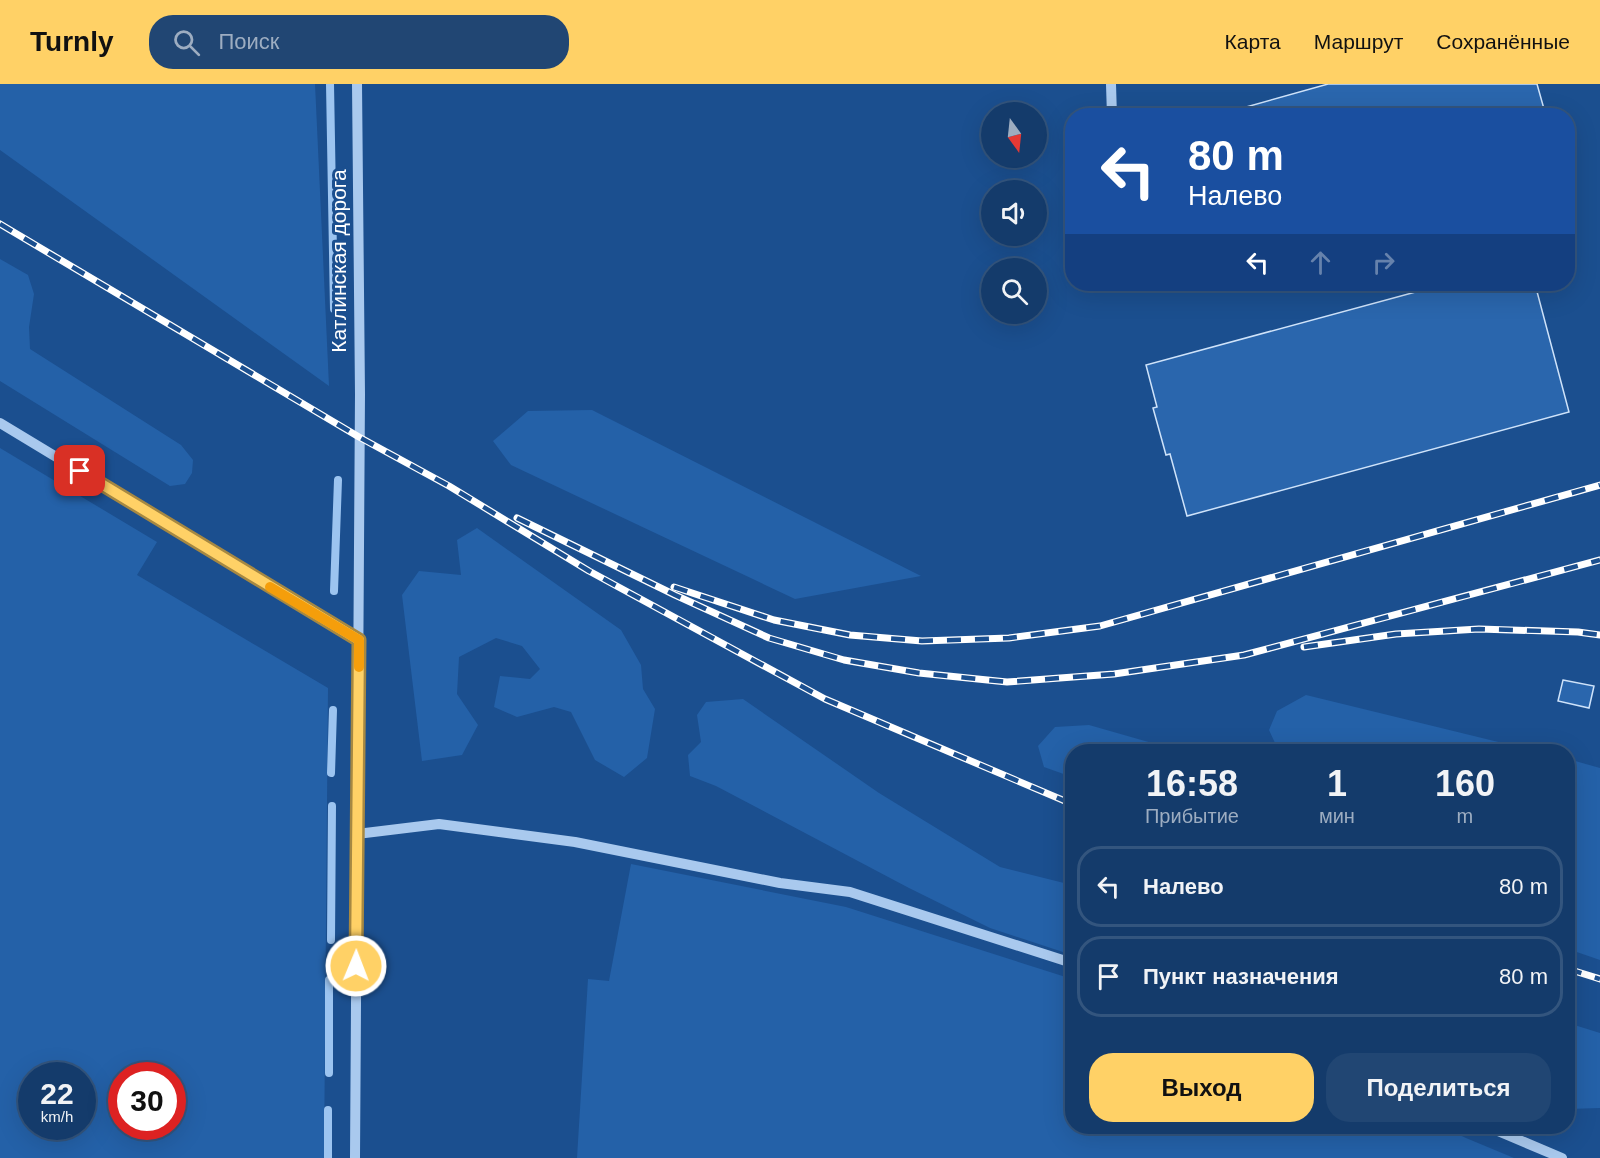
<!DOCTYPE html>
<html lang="ru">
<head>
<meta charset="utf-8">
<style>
  :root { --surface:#143b6b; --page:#214673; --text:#f1f3f6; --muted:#9dadc1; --line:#33557e; --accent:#ffd166 }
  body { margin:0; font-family:Arial,sans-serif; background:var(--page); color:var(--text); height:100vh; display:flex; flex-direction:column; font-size:22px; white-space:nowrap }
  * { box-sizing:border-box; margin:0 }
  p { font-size:20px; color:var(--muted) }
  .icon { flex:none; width:33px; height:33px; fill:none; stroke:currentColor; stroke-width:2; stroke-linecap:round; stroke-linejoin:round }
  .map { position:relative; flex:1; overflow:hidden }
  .side { position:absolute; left:1065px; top:660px; width:510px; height:390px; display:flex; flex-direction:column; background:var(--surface); border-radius:24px; box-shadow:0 6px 24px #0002,0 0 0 2px var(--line) }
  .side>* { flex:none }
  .guide { position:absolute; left:1065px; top:24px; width:510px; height:183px; border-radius:24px; box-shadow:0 6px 24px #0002,0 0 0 2px var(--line); background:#1a4fa0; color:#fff; overflow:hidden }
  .needle { width:39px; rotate:165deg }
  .fabs { position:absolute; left:981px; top:18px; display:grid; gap:12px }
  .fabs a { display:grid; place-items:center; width:66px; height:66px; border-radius:50%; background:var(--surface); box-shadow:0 6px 24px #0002,0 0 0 2px var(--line); font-size:30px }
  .speed { position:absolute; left:18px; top:978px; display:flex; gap:12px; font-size:30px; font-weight:700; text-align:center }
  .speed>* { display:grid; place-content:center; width:78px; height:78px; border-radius:50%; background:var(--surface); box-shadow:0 6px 24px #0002,0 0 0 2px var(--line); line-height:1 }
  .speed small { font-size:15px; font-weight:400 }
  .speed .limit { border:9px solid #d22; background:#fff; color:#111 }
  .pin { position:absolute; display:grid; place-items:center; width:51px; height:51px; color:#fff; margin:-26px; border-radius:12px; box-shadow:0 3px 9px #0006 }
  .me { position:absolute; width:66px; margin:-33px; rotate:1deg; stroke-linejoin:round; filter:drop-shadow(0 0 4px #0008) }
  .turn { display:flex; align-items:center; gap:21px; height:126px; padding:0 24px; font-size:27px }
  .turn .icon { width:78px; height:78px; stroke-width:2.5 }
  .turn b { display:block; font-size:42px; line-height:51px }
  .lanes { display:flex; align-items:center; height:57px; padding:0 24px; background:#0003; justify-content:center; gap:30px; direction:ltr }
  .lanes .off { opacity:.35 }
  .eta { display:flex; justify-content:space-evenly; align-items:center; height:102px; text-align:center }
  .eta b { font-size:36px; font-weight:700; line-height:42px }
  .action { display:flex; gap:12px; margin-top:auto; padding:12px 24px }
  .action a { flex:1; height:69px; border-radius:24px; background:var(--accent); color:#111; font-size:24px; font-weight:700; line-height:69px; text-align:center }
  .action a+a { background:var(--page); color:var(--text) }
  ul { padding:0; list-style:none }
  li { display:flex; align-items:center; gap:18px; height:81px; margin:0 12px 9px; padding:0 12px; border:3px solid var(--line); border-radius:24px }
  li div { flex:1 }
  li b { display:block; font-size:22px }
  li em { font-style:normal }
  header { display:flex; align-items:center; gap:36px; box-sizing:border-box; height:84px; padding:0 30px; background:var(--accent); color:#111 }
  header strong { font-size:28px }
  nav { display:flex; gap:33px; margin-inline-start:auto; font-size:21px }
  .search { width:420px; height:54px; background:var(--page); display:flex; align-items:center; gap:15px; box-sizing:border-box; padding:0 21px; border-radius:24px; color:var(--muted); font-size:22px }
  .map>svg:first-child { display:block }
  .green { fill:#2461a8; fill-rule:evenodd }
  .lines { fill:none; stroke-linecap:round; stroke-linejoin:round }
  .stream { stroke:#9cc4f0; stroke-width:8 }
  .building { fill:#2a66ad; stroke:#cfe3fa; stroke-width:1.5 }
  .minor { stroke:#a9c9ee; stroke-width:10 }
  .rail-casing { stroke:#fff; stroke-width:7 }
  .rail { stroke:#1b4f8f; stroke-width:4.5; stroke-dasharray:14; stroke-linecap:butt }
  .route-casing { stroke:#a68842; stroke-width:15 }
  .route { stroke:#ffd166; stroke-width:10 }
  .slow { stroke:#f59e0b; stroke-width:10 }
  .labels { text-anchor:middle; stroke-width:6; stroke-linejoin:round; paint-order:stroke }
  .street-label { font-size:21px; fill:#fff; stroke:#1b4f8f }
</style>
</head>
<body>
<header>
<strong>Turnly</strong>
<div class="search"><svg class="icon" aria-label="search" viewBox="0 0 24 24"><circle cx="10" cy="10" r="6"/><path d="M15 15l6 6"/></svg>Поиск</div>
<nav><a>Карта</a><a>Маршрут</a><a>Сохранённые</a></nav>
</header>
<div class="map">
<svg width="1600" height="1074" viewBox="0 0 1600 1074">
  <rect width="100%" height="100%" fill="#1b4f8f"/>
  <g class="green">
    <polygon points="0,0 315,0 329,302 0,66"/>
    <polygon points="0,175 28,191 34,210 29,243 30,265 181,361 193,376 192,389 185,400 170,402 0,297"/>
    <polygon points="592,326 921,492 795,515 511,381 493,357 528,327"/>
    <path d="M 0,364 L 157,458 L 137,491 L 328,604 L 324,1074 L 0,1074 ZM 32,992 L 82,992 L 82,1042 L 32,1042 ZM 122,992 L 172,992 L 172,1042 L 122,1042 Z"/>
    <polygon points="477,444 621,546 641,581 643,605 655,625 647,674 624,693 595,676 571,628 554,623 517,633 494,623 500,592 530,595 540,585 522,562 496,554 459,573 457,610 478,641 462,671 422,677 402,511 419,487 461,491 457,456"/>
    <polygon points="1306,611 1535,667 1274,667 1276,661 1269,646 1277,627"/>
    <polygon points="743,615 879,709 1000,783 1072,801 1072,871 990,844 909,804 716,702 690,692 688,671 701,658 697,631 706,618"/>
    <polygon points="1089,641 1180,667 1072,668 1072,693 1044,683 1038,662 1055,643"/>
    <polygon points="1568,675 1600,684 1600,876 1568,865"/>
    <polygon points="631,780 846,823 1072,895 1072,1042 1443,1043 1466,1054 1514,1074 577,1074 588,895 609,897"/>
    <polygon points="1568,939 1600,949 1600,1024 1568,1025"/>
  </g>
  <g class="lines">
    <g class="stream">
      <polyline points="330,0 334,225"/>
      <polyline points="334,507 338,396"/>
      <polyline points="331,689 333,626"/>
      <polyline points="331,856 332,722"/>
      <polyline points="329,896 329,989"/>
      <polyline points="328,1026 328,1074"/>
    </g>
  </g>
  <g class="building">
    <polygon points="1328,0 1537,0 1546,32 1214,32"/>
    <polygon points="1445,200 1535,200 1569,328 1187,432 1170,370 1166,371 1153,324 1157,323 1146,281"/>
    <polygon points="1563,596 1594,602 1589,624 1558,617"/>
  </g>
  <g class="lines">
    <g class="minor">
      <polyline points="1111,0 1112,32"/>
      <polyline points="0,339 359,556"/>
      <polyline points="357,750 439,740 575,758 780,799 850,808 1072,879"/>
      <polyline points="1486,1042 1562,1074"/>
      <polyline points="355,1074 360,310 357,0"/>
    </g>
    <defs>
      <g id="rail">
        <polyline points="0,140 359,353 449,402 589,487 825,615 1072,720"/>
        <polyline points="517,434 675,511 769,554 844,576 919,589 1007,598 1114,590 1244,571 1600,476"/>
        <polyline points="674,503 774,536 850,551 922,557 1009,554 1100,542 1600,401"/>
        <polyline points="1304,563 1396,550 1479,545 1578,548 1600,551"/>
        <polyline points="1568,885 1600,895"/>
      </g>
    </defs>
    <use href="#rail" class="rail-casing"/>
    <use href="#rail" class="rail"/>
  </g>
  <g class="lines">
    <defs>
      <polyline id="route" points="80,387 359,556 356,882"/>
    </defs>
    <use href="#route" class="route-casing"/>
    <use href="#route" class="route"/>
    <polyline class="slow" points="270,503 359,556 359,583"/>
  </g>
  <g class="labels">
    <g class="street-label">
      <text transform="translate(339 177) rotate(-90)" y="7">Катлинская дорога</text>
    </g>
  </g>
</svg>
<div class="fabs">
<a><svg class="needle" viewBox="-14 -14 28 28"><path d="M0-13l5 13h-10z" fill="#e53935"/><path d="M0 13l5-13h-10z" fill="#9dadc1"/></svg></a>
<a><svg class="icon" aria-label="sound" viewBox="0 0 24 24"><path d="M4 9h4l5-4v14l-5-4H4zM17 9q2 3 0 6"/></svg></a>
<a><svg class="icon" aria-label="search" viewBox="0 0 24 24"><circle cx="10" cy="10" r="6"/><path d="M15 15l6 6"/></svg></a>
</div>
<div class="speed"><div>22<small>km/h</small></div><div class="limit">30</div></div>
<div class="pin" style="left:80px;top:387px;background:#d93025"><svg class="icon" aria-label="arrive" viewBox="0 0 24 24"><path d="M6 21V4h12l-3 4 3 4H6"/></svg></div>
<svg class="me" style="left:356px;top:882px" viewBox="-20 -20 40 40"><circle r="17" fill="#ffd166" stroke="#fff" stroke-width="3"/><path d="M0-11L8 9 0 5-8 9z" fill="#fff"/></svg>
<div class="guide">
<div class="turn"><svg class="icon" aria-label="left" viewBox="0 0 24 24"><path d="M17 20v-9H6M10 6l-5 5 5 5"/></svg><div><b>80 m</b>Налево</div></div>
<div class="lanes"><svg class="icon" aria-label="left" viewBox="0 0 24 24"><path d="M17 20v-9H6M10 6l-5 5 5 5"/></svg><svg class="icon off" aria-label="ahead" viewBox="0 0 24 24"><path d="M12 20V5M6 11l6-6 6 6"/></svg><svg class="icon off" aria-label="right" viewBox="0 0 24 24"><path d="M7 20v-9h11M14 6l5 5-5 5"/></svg></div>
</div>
<section class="side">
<div class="eta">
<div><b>16:58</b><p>Прибытие</p></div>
<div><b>1</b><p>мин</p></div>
<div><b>160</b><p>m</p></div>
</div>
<ul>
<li><svg class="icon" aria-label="left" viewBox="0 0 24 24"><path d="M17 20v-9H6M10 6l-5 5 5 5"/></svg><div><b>Налево</b></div><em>80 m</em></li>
<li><svg class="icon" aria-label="arrive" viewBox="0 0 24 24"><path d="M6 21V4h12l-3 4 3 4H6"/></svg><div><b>Пункт назначения</b></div><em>80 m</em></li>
</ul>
<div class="action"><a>Выход</a><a>Поделиться</a></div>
</section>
</div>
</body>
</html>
